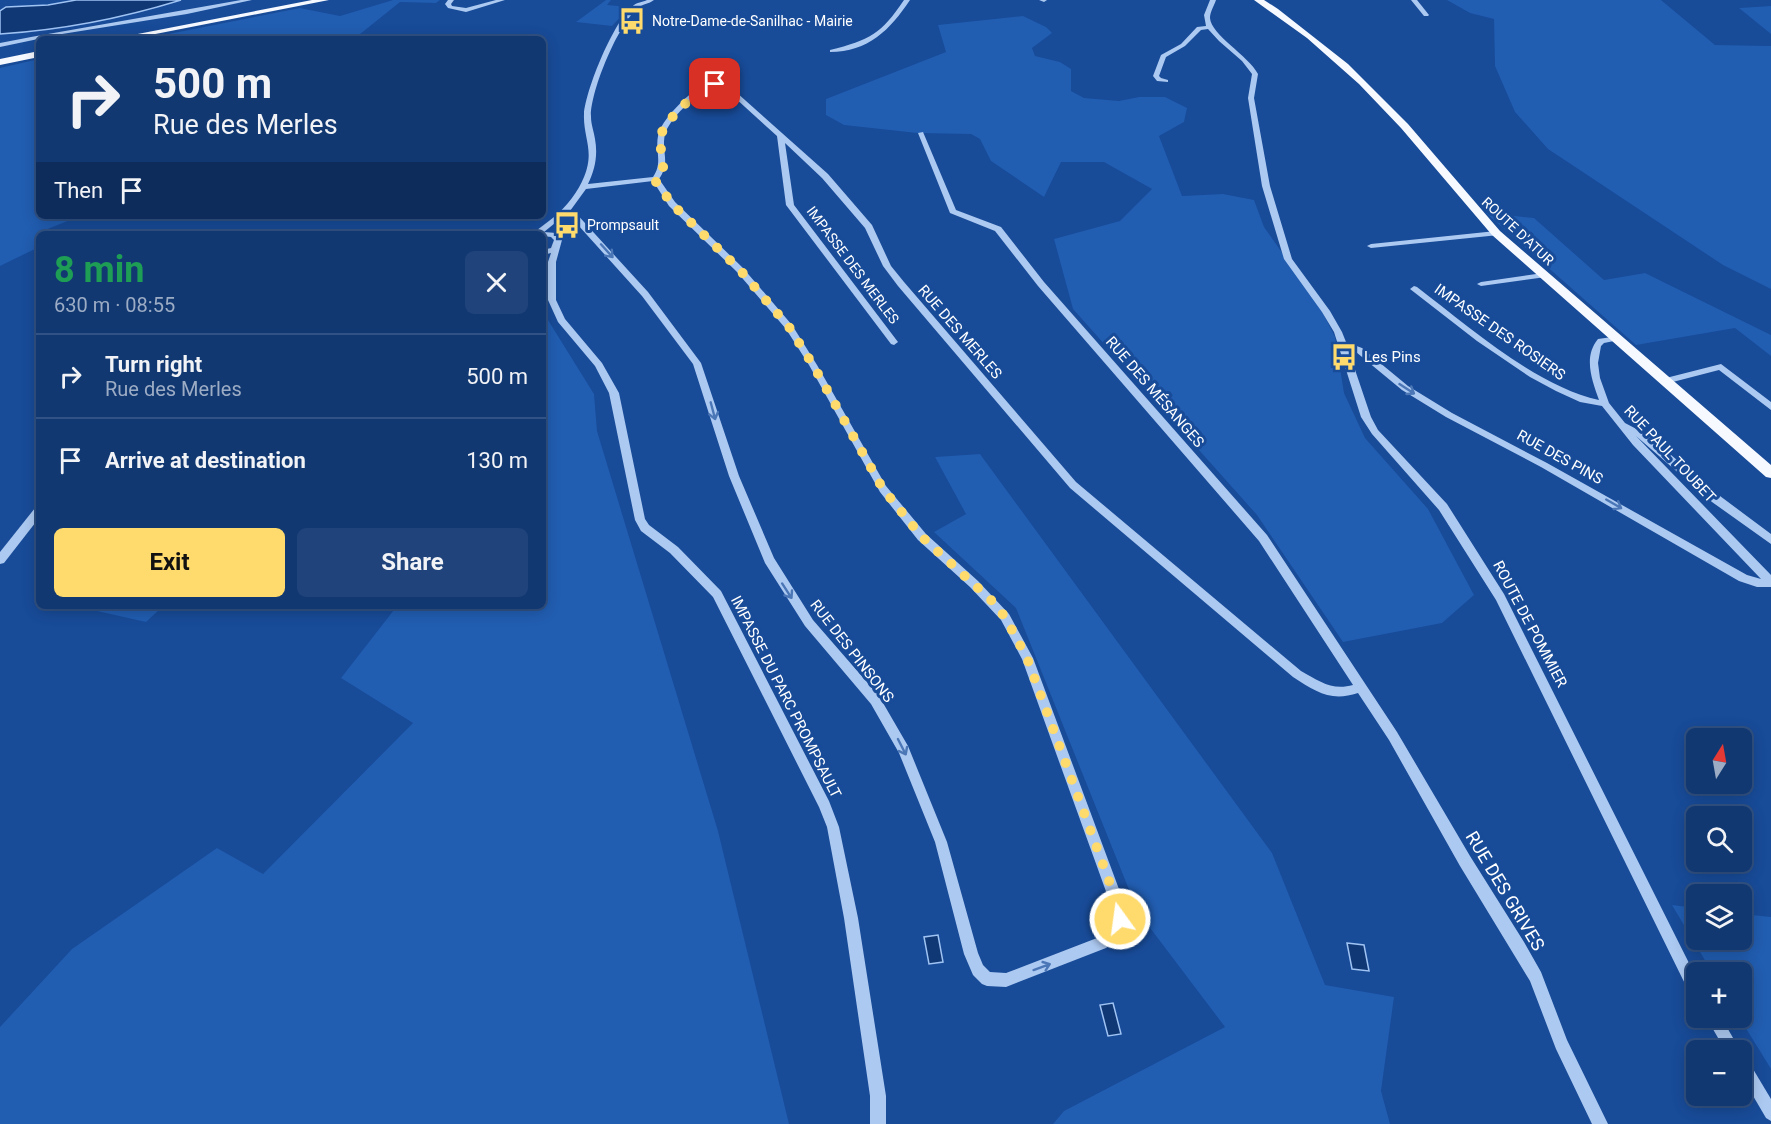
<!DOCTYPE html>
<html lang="en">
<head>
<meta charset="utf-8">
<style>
  :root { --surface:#123872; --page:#1f437a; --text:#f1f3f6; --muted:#9cacc4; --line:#315284; --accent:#ffda6c }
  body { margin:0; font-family:Roboto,sans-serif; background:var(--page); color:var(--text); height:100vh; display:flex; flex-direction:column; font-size:22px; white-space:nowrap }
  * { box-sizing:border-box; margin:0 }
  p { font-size:20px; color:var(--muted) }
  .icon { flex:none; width:33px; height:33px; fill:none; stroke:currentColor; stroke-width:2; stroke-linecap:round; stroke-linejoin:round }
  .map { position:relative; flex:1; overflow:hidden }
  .details { position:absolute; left:36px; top:231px; width:510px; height:378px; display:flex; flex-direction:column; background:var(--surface); border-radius:9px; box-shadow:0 3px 15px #0003,0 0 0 2px var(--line) }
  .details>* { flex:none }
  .top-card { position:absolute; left:36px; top:36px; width:510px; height:183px; border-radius:9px; box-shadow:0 3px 15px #0003,0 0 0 2px var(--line); background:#123872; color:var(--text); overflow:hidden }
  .needle { width:39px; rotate:11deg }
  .controls { position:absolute; left:1686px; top:728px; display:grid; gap:12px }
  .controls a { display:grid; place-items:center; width:66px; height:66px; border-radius:9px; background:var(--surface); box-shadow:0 3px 15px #0003,0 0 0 2px var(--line); font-size:30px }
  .pin { position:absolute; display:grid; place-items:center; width:51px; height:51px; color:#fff; margin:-26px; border-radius:12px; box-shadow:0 3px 9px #0006 }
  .me { position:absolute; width:66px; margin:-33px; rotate:346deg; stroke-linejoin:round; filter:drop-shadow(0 0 4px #0008) }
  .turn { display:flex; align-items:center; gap:21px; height:126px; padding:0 18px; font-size:27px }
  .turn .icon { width:78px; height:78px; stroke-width:2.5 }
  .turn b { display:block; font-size:42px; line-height:51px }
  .then { display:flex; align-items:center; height:57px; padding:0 18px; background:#0003; gap:12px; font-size:22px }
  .round { display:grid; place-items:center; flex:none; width:63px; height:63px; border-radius:9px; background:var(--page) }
  .overview { display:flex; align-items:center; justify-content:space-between; height:102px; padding:0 18px }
  h1 { font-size:36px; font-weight:700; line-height:45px; color:#1e9e55 }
  .button { display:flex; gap:12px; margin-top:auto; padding:12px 18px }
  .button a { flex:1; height:69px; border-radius:9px; background:var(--accent); color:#111; font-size:24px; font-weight:700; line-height:69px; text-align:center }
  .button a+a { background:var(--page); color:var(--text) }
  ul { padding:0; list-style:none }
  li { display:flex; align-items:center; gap:18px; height:84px; padding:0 18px; border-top:2px solid var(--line) }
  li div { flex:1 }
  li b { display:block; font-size:22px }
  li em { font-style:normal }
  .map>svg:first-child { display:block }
  .green { fill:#215db1 }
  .water { fill:#103875; stroke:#9fc3f3; stroke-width:1.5 }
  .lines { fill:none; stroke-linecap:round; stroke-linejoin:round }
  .minor { fill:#acc9f1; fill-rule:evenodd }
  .major { fill:#f6f9ff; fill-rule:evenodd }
  .oneway { stroke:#4c77b7 }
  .route { stroke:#ffda6c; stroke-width:10; stroke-dasharray:0 18 }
  .labels { text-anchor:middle; stroke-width:6; stroke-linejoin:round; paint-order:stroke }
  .far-poi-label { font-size:14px; fill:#fff; stroke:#184b98; text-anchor:start }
  .far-street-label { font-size:14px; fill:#fff; stroke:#184b98 }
  .street-label { font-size:15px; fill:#fff; stroke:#184b98 }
  .poi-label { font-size:15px; fill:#fff; stroke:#184b98; text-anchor:start }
  .near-street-label { font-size:18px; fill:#fff; stroke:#184b98 }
</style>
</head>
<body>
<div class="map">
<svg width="1771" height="1124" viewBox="0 0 1771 1124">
  <rect width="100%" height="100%" fill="#184b98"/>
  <g class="green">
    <polygon points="393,0 440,0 436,3 400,2 354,39 143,39 300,8 340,16"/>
    <polygon points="606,0 611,0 607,5 630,7 612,26 576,22"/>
    <polygon points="1447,0 1661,0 1715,45 1771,46 1771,289 1723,265 1548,149 1515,112 1495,66 1494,19 1470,13"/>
    <polygon points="1771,6 1771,34 1739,8"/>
    <polygon points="1023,16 1046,27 1052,33 1032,48 1035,56 1060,62 1071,69 1071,91 1084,98 1119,101 1139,97 1165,97 1187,108 1184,122 1159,136 1182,196 1223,194 1254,200 1264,227 1319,305 1335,337 1344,393 1365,438 1428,509 1474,595 1442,623 1343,642 1257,515 1073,309 1054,239 1120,221 1152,189 1104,162 1061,162 1044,197 991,161 980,139 971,134 917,133 844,125 826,115 826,99 946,52 938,25"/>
    <polygon points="39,59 39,216 80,216 45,230 46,234 39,234 39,247 0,266 0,68"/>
    <polygon points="1486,213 1534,218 1604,280 1645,273 1771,335 1771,356 1735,328 1636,345"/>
    <polygon points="543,312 594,394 597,431 718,831 789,1124 0,1124 0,1027 72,949 217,848 263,874 413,723 341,678 397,606 543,606"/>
    <polygon points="980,454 1272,853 1325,985 1394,997 1381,1091 1390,1124 1053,1124 1064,1111 1225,1027 1138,912 1016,608 934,532 966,514 935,457"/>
    <polygon points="75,606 163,606 146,622"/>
    <polygon points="1672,905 1696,908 1696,939 1742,939 1742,914 1771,917 1771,1069 1739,1017 1742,972 1712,972"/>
  </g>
  <g class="water">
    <path d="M 76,0 L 181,0 C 123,18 62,30 0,34 L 0,11 L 6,7 L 48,5 Z"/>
    <polygon points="938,935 943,962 929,964 924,937"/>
    <polygon points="1347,943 1364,945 1369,971 1352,969"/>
    <polygon points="1113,1003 1121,1034 1108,1036 1100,1005"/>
  </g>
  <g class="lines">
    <g class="minor">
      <polygon points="241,0 252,0 187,14 62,34 0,47 0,43 31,37"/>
      <polygon points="448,0 454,0 451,4 452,6 466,8 496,0 505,0 466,12 448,8 445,4"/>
      <path d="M 647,0 L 654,0 C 649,4 642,4 638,8 C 618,24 590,92 591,117 C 591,124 594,132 595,139 C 598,155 595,170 588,184 L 653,177 C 663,163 655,151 658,136 C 660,121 690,91 704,85 C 712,82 719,82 727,84 L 828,174 L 872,225 L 891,266 L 904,282 L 1076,482 L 1301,671 C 1319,681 1332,691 1353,685 L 1259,541 L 1038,286 L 995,231 L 950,213 L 918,133 L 923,132 L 956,210 L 1001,227 L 1044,282 L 1267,535 L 1397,732 L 1470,856 L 1524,942 L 1541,972 L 1567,1040 L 1608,1124 L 1592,1124 L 1556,1049 L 1530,981 L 1460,866 L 1389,740 L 1358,693 C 1331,702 1316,692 1293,677 L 1070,488 L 898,286 L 883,266 L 865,228 L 822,178 L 785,143 L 794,205 L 898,342 L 894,345 L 891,344 L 786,205 L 777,136 L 723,87 C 718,86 714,86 709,88 C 696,93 669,120 665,134 C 661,152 671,162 659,179 L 675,202 L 743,268 L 792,325 L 817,365 L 886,486 L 926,534 L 978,581 L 1009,614 L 1033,658 L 1126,908 C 1126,926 1121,938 1106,948 L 1006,987 L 987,986 L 982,984 L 973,975 L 964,954 L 935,842 L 899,753 L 871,704 L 805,626 L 765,563 L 729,476 L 693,364 L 642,296 L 569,215 L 566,214 L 544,232 L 556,233 L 562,240 L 556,262 L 556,300 L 565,319 L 602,363 L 619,393 L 645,519 L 649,525 L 678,547 L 721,591 L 829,801 L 839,827 L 858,918 L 886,1096 L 886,1124 L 870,1124 L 870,1096 L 844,918 L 827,827 L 819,807 L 713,597 L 670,553 L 641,531 L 635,520 L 609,393 L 595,366 L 558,322 L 548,300 L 548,262 L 551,253 L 543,255 L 543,250 L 551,248 L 554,240 L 551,237 L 543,236 L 543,234 L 532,234 C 539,228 547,223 554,217 C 567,206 578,192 584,177 C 595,150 583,138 584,114 C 586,89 614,20 634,5 C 638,2 643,2 647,0 ZM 653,181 L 669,206 L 737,272 L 786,329 L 809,365 L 880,492 L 918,540 L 970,587 L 1001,620 L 1022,659 L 1112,908 L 1111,925 L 1097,938 L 1006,973 L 990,972 L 983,965 L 978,953 L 947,842 L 908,746 L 879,696 L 813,620 L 774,558 L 739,476 L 701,363 L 648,292 L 574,211 L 570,211 L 586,189 Z"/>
      <path d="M 904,0 L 910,0 C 890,30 868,52 830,52 L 830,50 C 870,40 881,34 904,0 Z"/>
      <polygon points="1039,0 1047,0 1044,2"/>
      <path d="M 1210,0 L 1216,0 C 1214,6 1210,12 1210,18 C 1211,35 1248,55 1258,74 L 1254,98 L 1270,186 L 1292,259 L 1330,311 L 1342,332 L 1346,342 L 1362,348 L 1408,386 L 1452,413 L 1547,463 L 1747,575 L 1761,579 L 1633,445 L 1602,406 L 1580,402 L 1556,391 L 1530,377 L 1477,341 L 1410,289 L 1414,286 L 1417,287 C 1468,326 1536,386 1599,400 C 1592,380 1583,357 1598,339 L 1619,336 L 1619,340 L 1604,343 L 1601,346 L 1598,363 L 1600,378 L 1609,403 L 1625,423 L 1646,434 L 1720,496 L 1771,534 L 1771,544 L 1712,502 L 1636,436 L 1771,575 L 1771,587 L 1757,587 L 1739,581 L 1541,467 L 1446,417 L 1402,390 L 1356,352 L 1348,349 L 1371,417 L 1378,430 L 1447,504 L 1504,594 L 1696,977 L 1696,998 L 1691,996 L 1496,600 L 1439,510 L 1372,434 L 1361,417 L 1334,332 L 1322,312 L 1284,259 L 1262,186 L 1248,98 L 1252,74 L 1242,61 L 1219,41 L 1208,29 L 1201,30 L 1185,46 L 1166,57 L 1159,76 L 1161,78 L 1168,80 L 1168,82 L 1157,81 L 1153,76 L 1161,55 L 1181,44 L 1197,27 L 1206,26 L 1204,15 Z"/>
      <polygon points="1411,0 1417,0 1429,15 1428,16 1424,16"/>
      <polygon points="1496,231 1500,233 1499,235 1371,248 1367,246 1371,244"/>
      <polygon points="1543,273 1546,273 1546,277 1481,286 1477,284 1481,282"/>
      <polygon points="1721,364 1771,402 1771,410 1719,370 1665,384 1661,381 1662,379"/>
      <polygon points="39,507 39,518 4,563 0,564 0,552 35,508"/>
      <polygon points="1706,1017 1721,1017 1740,1050 1725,1050"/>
      <polygon points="1742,1057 1747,1059 1771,1099 1771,1121 1766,1118 1742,1077"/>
    </g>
    <g class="major">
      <polygon points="312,0 329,0 130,39 112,39"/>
      <polygon points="1254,0 1264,0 1278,9 1348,64 1408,124 1500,231 1771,465 1771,478 1766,477 1492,235 1401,128 1359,84 1307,38"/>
      <polygon points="39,51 39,57 0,65 0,59"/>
    </g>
  </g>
  <defs><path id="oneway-shaft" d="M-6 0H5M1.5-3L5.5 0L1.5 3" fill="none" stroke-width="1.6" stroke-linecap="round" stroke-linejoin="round" transform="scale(1.5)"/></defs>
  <g class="oneway">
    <use href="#oneway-shaft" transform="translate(607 251) rotate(48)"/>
    <use href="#oneway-shaft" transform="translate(1407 389) rotate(33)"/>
    <use href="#oneway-shaft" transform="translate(713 411) rotate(75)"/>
    <use href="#oneway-shaft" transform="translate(1614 504) rotate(30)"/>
    <use href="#oneway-shaft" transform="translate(787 591) rotate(57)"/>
    <use href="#oneway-shaft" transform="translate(902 747) rotate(63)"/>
    <use href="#oneway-shaft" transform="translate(1042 967) rotate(-20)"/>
  </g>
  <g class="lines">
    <path class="route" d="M 715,84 C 701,86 665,120 661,135 C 658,144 664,158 663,168 L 655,179 L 656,182 L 672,204 L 740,270 L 789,327 L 813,365 L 883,489 L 922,537 L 991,600 L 1005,617 L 1027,658 L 1119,908 L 1120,919"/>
  </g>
  <defs>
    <symbol id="bus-bare" viewBox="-9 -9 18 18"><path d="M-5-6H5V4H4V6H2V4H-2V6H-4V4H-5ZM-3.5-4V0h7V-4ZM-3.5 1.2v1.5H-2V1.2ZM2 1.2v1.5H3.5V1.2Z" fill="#ffda6c" stroke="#184b98" stroke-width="2.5" paint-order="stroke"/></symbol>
  </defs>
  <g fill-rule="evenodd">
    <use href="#bus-bare" x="613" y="2" width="38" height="38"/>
    <use href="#bus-bare" x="548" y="206" width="38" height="38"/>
    <use href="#bus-bare" x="1325" y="338" width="38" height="38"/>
  </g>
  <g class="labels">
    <g class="far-poi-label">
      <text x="652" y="26">Notre-Dame-de-Sanilhac - Mairie</text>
      <text x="587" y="230">Prompsault</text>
    </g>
    <g class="far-street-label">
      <text transform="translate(1518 231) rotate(43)" y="5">ROUTE D'ATUR</text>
      <text transform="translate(853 265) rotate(53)" y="5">IMPASSE DES MERLES</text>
    </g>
    <g class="street-label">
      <text transform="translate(960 332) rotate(49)" y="5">RUE DES MERLES</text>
      <text transform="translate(1500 332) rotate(35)" y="5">IMPASSE DES ROSIERS</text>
      <text transform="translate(1155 392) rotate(49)" y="5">RUE DES MÉSANGES</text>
      <text transform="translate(1670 454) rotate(47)" y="5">RUE PAUL TOUBET</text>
      <text transform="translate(1560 457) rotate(29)" y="5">RUE DES PINS</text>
      <text transform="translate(1530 624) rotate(62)" y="5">ROUTE DE POMMIER</text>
      <text transform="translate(852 651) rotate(52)" y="5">RUE DES PINSONS</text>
      <text transform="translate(786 697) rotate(63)" y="5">IMPASSE DU PARC PROMPSAULT</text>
    </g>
    <g class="poi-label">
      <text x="1364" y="362">Les Pins</text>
    </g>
    <g class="near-street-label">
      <text transform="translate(1505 891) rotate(59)" y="6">RUE DES GRIVES</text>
    </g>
  </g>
</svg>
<div class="controls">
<a><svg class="needle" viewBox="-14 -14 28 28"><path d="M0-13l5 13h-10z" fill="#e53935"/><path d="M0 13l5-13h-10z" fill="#9cacc4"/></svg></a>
<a><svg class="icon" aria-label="search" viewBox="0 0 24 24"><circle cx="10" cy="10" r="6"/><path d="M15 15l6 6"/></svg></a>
<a><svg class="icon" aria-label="layers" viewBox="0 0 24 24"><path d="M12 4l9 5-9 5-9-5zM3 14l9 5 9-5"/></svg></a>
<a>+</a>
<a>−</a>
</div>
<div class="pin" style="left:715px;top:84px;background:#d93025"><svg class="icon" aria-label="arrive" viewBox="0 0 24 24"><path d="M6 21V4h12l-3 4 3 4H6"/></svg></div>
<svg class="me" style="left:1120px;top:919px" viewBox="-20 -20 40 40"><circle r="17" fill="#ffda6c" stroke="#fff" stroke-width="3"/><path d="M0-11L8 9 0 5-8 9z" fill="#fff"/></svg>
<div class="top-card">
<div class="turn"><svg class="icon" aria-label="right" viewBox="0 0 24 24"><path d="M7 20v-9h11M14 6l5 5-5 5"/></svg><div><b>500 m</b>Rue des Merles</div></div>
<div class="then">Then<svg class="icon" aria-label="arrive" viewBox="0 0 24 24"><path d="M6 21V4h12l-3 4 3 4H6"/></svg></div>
</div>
<section class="details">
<div class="overview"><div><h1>8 min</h1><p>630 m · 08:55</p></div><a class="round"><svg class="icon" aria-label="close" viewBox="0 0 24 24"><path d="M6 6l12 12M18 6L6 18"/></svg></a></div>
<ul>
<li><svg class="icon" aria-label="right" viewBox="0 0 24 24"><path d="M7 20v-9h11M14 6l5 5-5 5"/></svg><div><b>Turn right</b><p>Rue des Merles</p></div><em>500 m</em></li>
<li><svg class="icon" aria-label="arrive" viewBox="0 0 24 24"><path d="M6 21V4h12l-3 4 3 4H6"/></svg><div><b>Arrive at destination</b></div><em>130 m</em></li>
</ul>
<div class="button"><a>Exit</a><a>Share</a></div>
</section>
</div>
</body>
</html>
